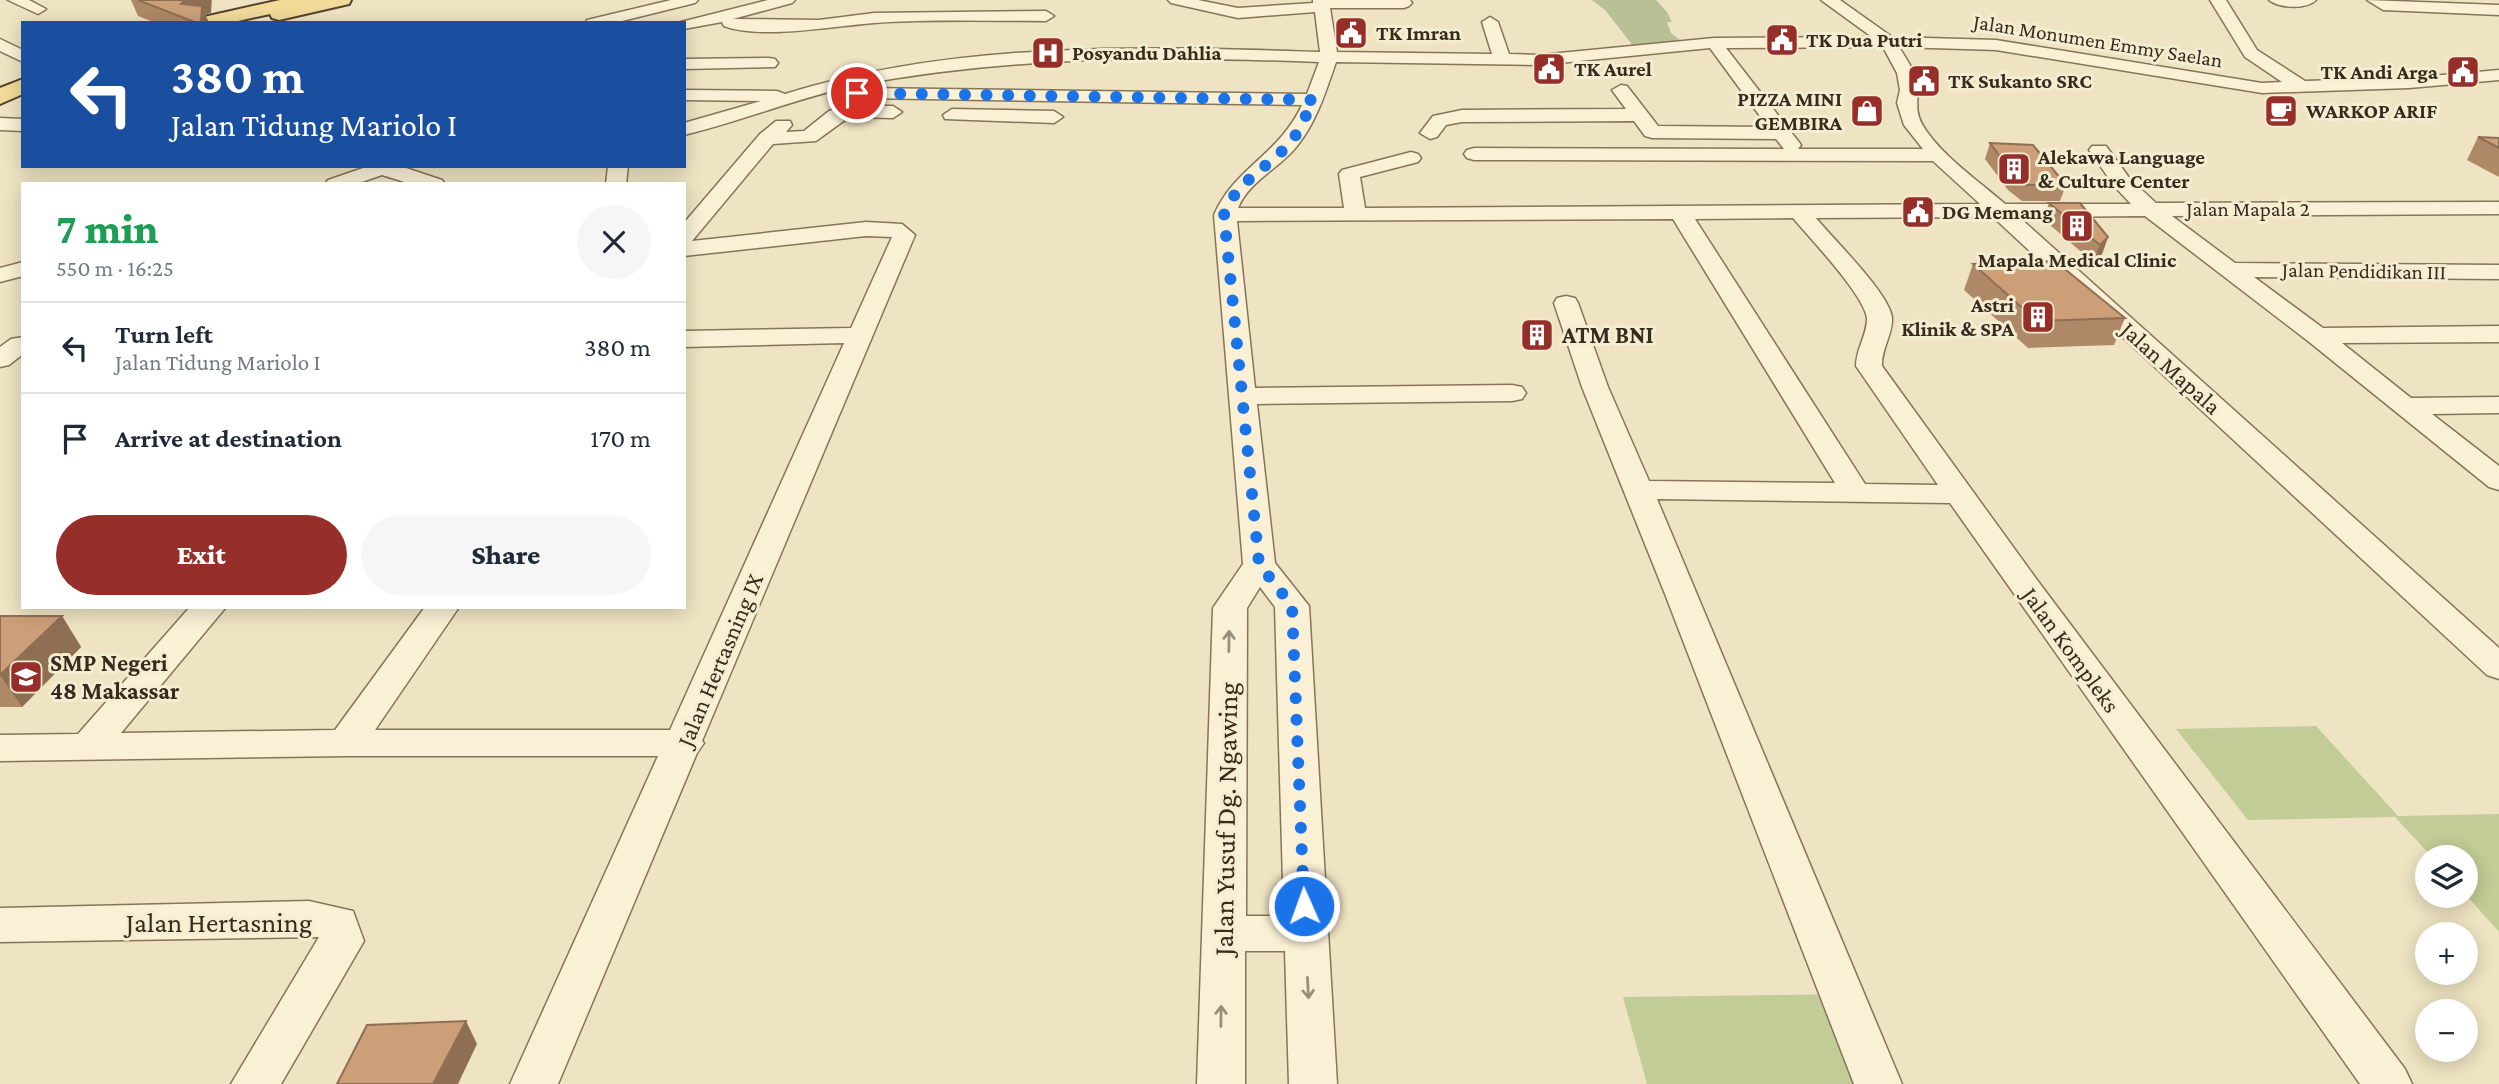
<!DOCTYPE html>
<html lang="en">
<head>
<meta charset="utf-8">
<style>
  :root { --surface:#fff; --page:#f6f6f7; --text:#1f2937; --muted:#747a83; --line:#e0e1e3; --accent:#962f29 }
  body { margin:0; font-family:"Crimson Pro",serif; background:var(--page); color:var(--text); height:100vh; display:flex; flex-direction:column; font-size:26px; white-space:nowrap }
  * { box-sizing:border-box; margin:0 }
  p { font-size:23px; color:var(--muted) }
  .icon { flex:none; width:38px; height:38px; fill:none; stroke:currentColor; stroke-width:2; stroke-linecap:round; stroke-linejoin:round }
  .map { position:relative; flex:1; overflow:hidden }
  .drawer { position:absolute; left:21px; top:182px; width:665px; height:427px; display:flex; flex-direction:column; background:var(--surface); border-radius:0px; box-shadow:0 4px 18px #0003 }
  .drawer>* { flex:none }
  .top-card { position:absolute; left:21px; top:21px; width:665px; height:147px; border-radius:0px; box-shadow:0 4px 18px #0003; background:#1a4fa0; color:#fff; overflow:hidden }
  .fabs { position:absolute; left:2415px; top:845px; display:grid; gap:14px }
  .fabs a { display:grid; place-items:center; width:63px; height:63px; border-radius:50%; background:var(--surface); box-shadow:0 4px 18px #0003; font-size:35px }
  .pin { position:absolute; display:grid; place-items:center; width:60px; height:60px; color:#fff; margin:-30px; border:4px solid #fff; border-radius:50%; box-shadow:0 2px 7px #0007 }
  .me { position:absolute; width:77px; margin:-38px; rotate:358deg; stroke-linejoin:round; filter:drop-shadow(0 0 5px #0008) }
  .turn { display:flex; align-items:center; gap:24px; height:147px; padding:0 35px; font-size:32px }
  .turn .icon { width:91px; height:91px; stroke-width:2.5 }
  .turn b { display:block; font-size:49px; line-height:60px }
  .round { display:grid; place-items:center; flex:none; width:74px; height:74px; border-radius:37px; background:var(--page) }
  .summary { display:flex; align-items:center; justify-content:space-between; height:119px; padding:0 35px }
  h1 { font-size:42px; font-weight:800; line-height:52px; color:#1e9e55 }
  .primary-button { display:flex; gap:14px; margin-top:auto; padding:14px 35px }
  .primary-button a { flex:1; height:80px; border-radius:42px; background:var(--accent); color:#fff; font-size:28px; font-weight:800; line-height:80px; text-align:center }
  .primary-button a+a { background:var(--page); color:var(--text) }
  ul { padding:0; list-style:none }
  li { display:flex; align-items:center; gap:21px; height:91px; padding:0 35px; border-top:2px solid var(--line) }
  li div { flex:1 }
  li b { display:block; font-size:26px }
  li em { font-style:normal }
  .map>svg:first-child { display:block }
  .green { fill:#c2cc96 }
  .cemetery { fill:#b9c095 }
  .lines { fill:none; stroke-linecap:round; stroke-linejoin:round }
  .minor-casing { stroke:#877459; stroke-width:3 }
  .major-casing { stroke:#55422e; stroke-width:4 }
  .minor { fill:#f9f0d5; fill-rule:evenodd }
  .major { fill:#f1db99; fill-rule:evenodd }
  .wall { fill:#af8967 }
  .shaded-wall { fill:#8f6f54 }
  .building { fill:#cc9f78; stroke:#8f6f54; stroke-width:2 }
  .oneway { stroke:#988e79 }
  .route { stroke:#1a73e8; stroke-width:12; stroke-dasharray:0 21.6 }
  .labels { text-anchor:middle; stroke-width:6; stroke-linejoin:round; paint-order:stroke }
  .far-poi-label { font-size:21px; font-weight:bold; fill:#372b1d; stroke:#f5edd1; text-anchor:start }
  .far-street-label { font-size:21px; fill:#372b1d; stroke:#f5edd1 }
  .poi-label { font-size:24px; font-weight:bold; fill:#372b1d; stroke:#f5edd1; text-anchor:start }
  .street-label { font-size:24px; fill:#372b1d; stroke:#f5edd1 }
  .near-street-label { font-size:28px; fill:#372b1d; stroke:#f5edd1 }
</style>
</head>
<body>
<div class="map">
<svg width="2499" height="1084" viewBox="0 0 2499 1084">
  <rect width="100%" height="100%" fill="#eee3c2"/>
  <g class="green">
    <polygon points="2316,726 2398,816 2499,814 2499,932 2466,895 2466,858 2432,857 2395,817 2248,820 2176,729"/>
    <polygon points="1847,994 1884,1084 1647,1084 1623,997"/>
  </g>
  <polygon class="cemetery" points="1592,0 1656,0 1667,12 1672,22 1667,22 1671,33 1681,41 1634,47 1605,10"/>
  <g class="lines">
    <defs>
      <g id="minor">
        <polygon points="8,0 29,0 46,9 38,14"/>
        <polygon points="671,0 698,0 695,3 614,23 585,23 587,20"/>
        <path d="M 768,0 L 795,0 L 792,3 L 733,19 L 819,20 L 874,13 L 1046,11 L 1054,16 L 1046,21 C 989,21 931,19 874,23 C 834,26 761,40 724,26 L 722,22 L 684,29 L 684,23 L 677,23 Z"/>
        <path d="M 1168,0 L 1198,0 L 1238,8 L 1313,3 L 1313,0 L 1410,0 L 1412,3 L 1409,6 L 1404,8 L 1330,8 L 1337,52 L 1492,54 L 1482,22 L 1490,17 L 1498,22 L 1509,54 L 1539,55 L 1714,38 L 1872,37 L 1821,0 L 1840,0 L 1892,37 L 1996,40 L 2262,83 L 2282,82 L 2245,57 L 2210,0 L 2226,0 L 2257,50 L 2305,81 L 2409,78 L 2499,70 L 2499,80 L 2409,88 L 2262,93 L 1996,50 L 1899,47 C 1907,60 1916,72 1917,87 C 1919,101 1914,109 1922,124 C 1938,153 1980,182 2005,204 L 2131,204 L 2115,187 L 2089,150 L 2092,146 L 2106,146 L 2130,179 L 2156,203 L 2499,202 L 2499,214 L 2172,216 L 2235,263 L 2499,265 L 2499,279 L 2254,277 L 2323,328 L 2499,326 L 2499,342 L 2342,343 L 2411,398 L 2499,397 L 2499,413 L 2432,414 L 2499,466 L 2499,490 L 2489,487 L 2308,341 L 2145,216 L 2019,217 L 2499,648 L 2499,679 L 2487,675 L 1993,217 L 1816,218 C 1833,239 1890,294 1892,318 C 1893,334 1881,349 1882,366 L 2037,580 L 2405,1069 L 2412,1084 L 2360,1084 L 1950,503 L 1657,499 L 1902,1084 L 1854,1084 L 1665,594 L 1582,387 L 1554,303 L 1557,298 L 1566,296 L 1575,298 L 1578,303 L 1608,387 L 1649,481 L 1835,483 L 1673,219 L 1237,221 L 1255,388 L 1512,385 L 1522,387 L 1526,393 L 1522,399 L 1512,401 L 1257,404 L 1275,563 L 1309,606 L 1337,1084 L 1289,1084 L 1285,951 L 1245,951 L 1245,1084 L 1197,1084 L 1213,608 L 1243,564 L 1214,215 C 1234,168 1279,155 1302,105 L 863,98 L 854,93 L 863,88 L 1307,94 L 1319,62 C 1165,56 1010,56 858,85 C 799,97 743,121 684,135 L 684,123 L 761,101 L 684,100 L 684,90 L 777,91 L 785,94 C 956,41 1142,46 1320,52 L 1315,12 L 1238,18 L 1171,3 ZM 1883,47 L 1897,73 L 1900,90 L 1897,103 L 1904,125 L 1923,149 L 1798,149 L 1801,145 L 1798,141 L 1726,48 ZM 1710,48 L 1768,127 L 1658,126 L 1627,86 L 1621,85 L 1612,90 L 1626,109 L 1462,110 L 1433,116 L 1420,133 L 1430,139 L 1437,137 L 1446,125 L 1462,122 L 1634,121 L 1645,136 L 1652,138 L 1776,139 L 1784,149 L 1474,148 L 1467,150 L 1464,154 L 1467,158 L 1474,160 L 1933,161 L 1980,204 L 1365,208 L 1360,177 L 1418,162 L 1421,158 L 1418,154 L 1411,152 L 1342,170 L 1339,174 L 1344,208 L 1238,208 C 1249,181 1280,168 1297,146 C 1317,121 1326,91 1336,62 L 1539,65 ZM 1793,218 C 1809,237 1866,297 1867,319 C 1867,335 1856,349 1856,366 L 1938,485 L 1865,484 L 1695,219 ZM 1260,587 L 1275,607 L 1284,916 L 1246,916 L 1247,608 Z"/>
        <path d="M 2269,0 L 2316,0 C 2306,10 2279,8 2269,0 Z"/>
        <polygon points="2367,0 2499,5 2499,15 2383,10"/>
        <polygon points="0,39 23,50 23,62 0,51"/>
        <polygon points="769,58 775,59 778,63 775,67 684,69 684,59"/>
        <polygon points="847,105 893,106 902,112 893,118 849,117 816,141 773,144 692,241 866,222 902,224 915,235 702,741 704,743 697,753 558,1084 510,1084 658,756 346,756 0,761 0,735 78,734 190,607 226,607 121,733 335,730 425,607 459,607 375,730 670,730 844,343 684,347 684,331 851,328 892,237 866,236 684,256 684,223 760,134 776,121 790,121 792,125 786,132 804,131 829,111"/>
        <polygon points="952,109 1054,111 1063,117 1054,123 945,119 943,115"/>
        <polygon points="0,118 23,119 23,131 0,130"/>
        <polygon points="369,166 400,166 442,180 445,184 411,184 382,175 356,184 325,184 328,180"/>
        <polygon points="608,166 628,166 626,184 606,184"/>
        <polygon points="23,262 23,276 0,282 0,268"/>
        <polygon points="23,337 23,354 9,365 0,367 0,347 11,339"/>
        <polygon points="309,901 353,911 364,941 281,1084 231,1084 319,937 0,942 0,908"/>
      </g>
      <g id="major">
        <polygon points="280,0 351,0 349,4 279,20 272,18 270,14 229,23 192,23 195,19"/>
        <polygon points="23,79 23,94 0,104 0,88"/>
      </g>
    </defs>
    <use href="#minor" class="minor-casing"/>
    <use href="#major" class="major-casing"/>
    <use href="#minor" class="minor"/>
    <use href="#major" class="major"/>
  </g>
  <g class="wall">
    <polygon points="131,0 212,0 211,13 205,14 209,23 156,23 138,16"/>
    <polygon points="2478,137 2499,138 2499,177 2467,160"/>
    <polygon points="1990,143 2066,185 2060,201 2022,201 2008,190 1985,159"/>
    <polygon points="2049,203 2108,237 2102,254 2093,262 2043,219"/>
    <polygon points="1973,264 2125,318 2114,345 2028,348 1964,290"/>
    <polygon points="0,616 62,616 81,647 22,707 0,707"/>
  </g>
  <g class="shaded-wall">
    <polygon points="185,0 211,0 211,13 205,14 209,23 201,23 181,4"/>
    <polygon points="2108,237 2102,254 2093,262 2100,245"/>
    <polygon points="62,616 81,647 22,707 0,675"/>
    <polygon points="466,1021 477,1044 458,1084 433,1084"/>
  </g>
  <g class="building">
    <polygon points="138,0 185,0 181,4 202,6 201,23 197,23"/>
    <polygon points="2478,137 2499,138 2499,148"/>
    <polygon points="1990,143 2033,145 2066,185 2027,185 2013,174"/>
    <polygon points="2049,203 2080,203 2108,237 2100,245"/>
    <polygon points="2055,261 2125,318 2037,321 1973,264"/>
    <polygon points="0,616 62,616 0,675"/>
    <polygon points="466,1021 433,1084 337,1084 367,1025"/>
  </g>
  <defs><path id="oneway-shaft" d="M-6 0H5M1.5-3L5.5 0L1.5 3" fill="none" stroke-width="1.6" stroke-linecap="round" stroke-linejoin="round" transform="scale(1.75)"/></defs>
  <g class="oneway">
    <use href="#oneway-shaft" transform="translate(1229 641) rotate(-89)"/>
    <use href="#oneway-shaft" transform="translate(1308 988) rotate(87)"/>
    <use href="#oneway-shaft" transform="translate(1221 1016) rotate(-89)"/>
  </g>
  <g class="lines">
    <path class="route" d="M 857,93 L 1314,100 C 1306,114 1300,131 1290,143 C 1268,168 1235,182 1224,215 L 1259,564 L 1292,606 L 1304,906"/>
  </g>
  <defs>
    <symbol id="civic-square" viewBox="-11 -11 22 22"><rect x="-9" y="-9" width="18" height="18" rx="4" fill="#962f29" stroke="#f5edd1"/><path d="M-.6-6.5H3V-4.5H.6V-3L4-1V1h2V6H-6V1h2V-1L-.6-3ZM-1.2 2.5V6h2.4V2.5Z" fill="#fff"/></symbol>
    <symbol id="hospital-square" viewBox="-11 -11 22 22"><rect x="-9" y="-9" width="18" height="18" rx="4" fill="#962f29" stroke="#f5edd1"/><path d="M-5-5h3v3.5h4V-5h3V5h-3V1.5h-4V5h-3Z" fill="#fff"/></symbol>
    <symbol id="shop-square" viewBox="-11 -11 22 22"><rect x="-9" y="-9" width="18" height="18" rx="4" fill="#962f29" stroke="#f5edd1"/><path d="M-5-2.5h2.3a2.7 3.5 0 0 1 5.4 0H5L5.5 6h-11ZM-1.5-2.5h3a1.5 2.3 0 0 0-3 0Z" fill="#fff"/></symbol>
    <symbol id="cafe-square" viewBox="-11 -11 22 22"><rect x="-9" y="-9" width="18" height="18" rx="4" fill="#962f29" stroke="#f5edd1"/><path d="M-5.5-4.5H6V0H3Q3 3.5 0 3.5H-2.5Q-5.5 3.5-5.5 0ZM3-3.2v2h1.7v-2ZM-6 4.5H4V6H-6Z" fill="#fff"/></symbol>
    <symbol id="building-square" viewBox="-11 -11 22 22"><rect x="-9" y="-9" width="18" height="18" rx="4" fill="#962f29" stroke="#f5edd1"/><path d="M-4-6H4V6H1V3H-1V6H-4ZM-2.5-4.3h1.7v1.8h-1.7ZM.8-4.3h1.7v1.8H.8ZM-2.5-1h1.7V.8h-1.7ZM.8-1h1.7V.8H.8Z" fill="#fff"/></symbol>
    <symbol id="school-square" viewBox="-11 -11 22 22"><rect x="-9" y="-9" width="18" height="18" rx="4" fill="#962f29" stroke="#f5edd1"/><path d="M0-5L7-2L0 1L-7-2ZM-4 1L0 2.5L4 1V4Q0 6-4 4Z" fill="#fff"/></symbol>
  </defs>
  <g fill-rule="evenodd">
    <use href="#civic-square" x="1332" y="14" width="38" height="38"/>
    <use href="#civic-square" x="1763" y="21" width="38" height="38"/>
    <use href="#hospital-square" x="1029" y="34" width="38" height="38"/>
    <use href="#civic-square" x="1530" y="50" width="38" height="38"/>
    <use href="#civic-square" x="2444" y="53" width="38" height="38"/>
    <use href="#civic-square" x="1905" y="62" width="38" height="38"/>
    <use href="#shop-square" x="1848" y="92" width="38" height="38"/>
    <use href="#cafe-square" x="2262" y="92" width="38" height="38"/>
    <use href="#building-square" x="1995" y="150" width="38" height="38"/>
    <use href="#civic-square" x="1899" y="193" width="38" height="38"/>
    <use href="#building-square" x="2058" y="207" width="38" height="38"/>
    <use href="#building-square" x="2019" y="298" width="38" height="38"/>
    <use href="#building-square" x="1518" y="316" width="38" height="38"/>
    <use href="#school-square" x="7" y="658" width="38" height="38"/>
  </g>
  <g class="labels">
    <g class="far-poi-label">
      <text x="1376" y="40">TK Imran</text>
      <text x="1806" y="47">TK Dua Putri</text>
      <text x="1072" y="60">Posyandu Dahlia</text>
      <text x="1574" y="76">TK Aurel</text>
      <text x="2438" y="79" text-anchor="end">TK Andi Arga</text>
      <text x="1948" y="88">TK Sukanto SRC</text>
      <text x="1842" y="106" text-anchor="end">PIZZA MINI<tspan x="1842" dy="24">GEMBIRA</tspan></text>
      <text x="2306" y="118">WARKOP ARIF</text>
      <text x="2038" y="164">Alekawa Language<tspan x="2038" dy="24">&amp; Culture Center</tspan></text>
      <text x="1942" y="219">DG Memang</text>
      <text x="2077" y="267" text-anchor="middle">Mapala Medical Clinic</text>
      <text x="2014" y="312" text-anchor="end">Astri<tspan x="2014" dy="24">Klinik &amp; SPA</tspan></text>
    </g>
    <g class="far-street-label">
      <text transform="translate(2098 41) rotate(9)" y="7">Jalan Monumen Emmy Saelan</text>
      <text x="2248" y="216">Jalan Mapala 2</text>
      <text transform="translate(2364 271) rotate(1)" y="7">Jalan Pendidikan III</text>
    </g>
    <g class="poi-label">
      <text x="1562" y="343">ATM BNI</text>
      <text x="50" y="671">SMP Negeri<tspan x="50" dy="28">48 Makassar</tspan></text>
    </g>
    <g class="street-label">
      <text transform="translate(2171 368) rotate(42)" y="8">Jalan Mapala</text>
      <text transform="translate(2071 650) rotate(54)" y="8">Jalan Kompleks</text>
      <text transform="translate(720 660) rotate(-67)" y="8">Jalan Hertasning IX</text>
    </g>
    <g class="near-street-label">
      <text transform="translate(1225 819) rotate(-89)" y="10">Jalan Yusuf Dg. Ngawing</text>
      <text x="219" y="932">Jalan Hertasning</text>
    </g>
  </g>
</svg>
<div class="fabs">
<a><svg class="icon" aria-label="layers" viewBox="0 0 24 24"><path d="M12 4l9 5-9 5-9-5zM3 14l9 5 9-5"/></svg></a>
<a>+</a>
<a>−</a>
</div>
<div class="pin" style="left:857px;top:93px;background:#d93025"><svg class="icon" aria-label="arrive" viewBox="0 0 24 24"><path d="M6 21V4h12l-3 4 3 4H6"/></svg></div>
<svg class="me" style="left:1304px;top:906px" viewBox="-20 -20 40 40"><circle r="17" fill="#1a73e8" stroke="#fff" stroke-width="3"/><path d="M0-11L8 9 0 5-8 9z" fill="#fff"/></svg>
<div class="top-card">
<div class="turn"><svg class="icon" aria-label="left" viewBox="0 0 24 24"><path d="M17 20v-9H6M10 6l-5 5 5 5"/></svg><div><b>380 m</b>Jalan Tidung Mariolo I</div></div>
</div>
<section class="drawer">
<div class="summary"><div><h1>7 min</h1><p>550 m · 16:25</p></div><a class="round"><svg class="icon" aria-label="close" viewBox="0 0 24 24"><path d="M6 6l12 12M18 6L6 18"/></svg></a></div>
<ul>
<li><svg class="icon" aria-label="left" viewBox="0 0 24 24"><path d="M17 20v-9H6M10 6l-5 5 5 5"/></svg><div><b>Turn left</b><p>Jalan Tidung Mariolo I</p></div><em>380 m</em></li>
<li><svg class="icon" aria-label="arrive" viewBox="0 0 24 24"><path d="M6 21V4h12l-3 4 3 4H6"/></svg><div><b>Arrive at destination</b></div><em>170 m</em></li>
</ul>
<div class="primary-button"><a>Exit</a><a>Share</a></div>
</section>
</div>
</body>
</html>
